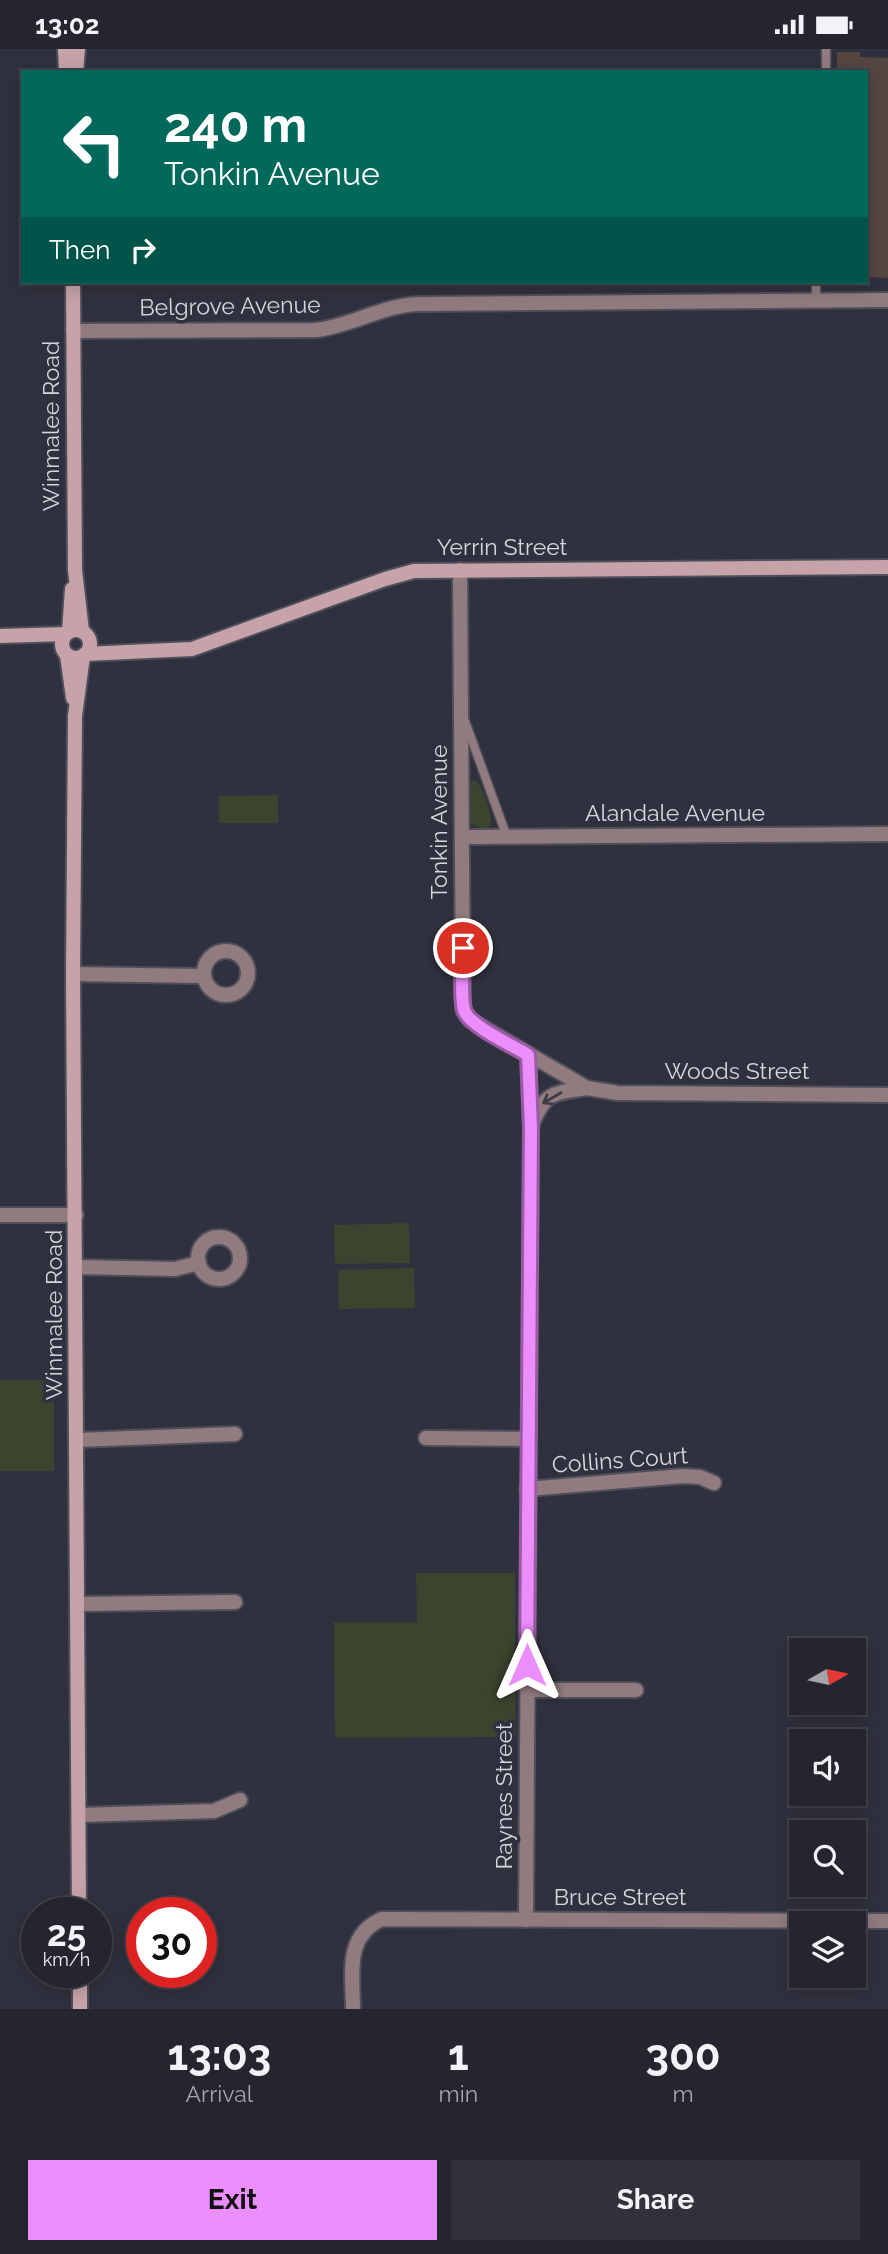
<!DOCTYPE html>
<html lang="en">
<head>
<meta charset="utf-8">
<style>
  :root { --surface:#24252e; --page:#30313a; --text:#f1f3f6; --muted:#a3a5aa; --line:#41424a; --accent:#eb8dfb }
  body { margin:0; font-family:Raleway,sans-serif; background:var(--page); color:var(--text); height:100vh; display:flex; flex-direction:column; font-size:26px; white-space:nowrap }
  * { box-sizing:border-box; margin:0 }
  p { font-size:23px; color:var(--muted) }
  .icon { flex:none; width:38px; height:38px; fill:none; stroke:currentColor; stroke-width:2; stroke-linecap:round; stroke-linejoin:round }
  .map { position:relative; height:1960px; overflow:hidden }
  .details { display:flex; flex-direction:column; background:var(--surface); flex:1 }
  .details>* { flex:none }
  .top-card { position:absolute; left:21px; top:21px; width:847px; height:214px; border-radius:0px; box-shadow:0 4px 18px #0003,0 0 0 2px var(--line); background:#00695c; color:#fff; overflow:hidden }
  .needle { width:46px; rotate:81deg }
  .controls { position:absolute; left:789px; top:1589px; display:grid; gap:14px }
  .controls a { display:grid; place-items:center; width:77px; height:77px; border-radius:0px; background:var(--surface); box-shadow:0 4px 18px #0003,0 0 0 2px var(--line); font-size:35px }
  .speed { position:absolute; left:21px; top:1848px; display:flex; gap:14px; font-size:35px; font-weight:700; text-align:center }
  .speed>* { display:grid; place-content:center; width:91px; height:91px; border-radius:50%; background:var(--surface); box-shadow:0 4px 18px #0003,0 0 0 2px var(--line); line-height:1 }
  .speed small { font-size:18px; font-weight:400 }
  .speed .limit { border:10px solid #d22; background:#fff; color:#111 }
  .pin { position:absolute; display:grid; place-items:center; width:60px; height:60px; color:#fff; margin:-30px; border:4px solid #fff; border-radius:50%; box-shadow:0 2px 7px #0007 }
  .me { position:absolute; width:77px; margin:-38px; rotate:0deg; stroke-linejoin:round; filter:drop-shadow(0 0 5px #0008) }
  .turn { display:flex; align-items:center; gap:24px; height:147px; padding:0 28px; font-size:32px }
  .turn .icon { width:91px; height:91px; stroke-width:2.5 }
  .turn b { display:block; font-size:49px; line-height:60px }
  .then { display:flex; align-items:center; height:66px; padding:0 28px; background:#0003; gap:14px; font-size:26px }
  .eta { display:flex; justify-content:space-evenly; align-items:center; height:119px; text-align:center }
  .eta b { font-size:42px; font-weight:700; line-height:49px }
  .cta { display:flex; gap:14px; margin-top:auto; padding:14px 28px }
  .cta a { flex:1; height:80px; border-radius:0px; background:var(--accent); color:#111; font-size:28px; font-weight:700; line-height:80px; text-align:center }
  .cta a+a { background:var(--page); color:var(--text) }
  .status { display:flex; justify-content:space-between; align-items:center; height:49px; padding:0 35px; background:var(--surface); direction:ltr }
  .status svg { height:19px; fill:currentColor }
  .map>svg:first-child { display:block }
  .green { fill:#3b442e }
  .building { fill:#554642 }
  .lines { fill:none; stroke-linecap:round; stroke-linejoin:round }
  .lane-casing { stroke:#4e4f5b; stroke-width:11 }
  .street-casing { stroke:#4e4f5b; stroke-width:18 }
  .secondary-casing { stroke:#4e4f5b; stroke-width:18 }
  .lane { stroke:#917b7e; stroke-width:8 }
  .street { stroke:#917b7e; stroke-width:14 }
  .secondary { stroke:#c6a3a9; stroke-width:14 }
  .oneway { stroke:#3f3c48 }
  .route-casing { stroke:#995ca3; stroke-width:18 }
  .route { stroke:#eb8dfb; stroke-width:12 }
  .labels { text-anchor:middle; stroke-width:7; stroke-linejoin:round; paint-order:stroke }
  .street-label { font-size:23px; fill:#d5d5dd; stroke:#30313e }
</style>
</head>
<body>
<div class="status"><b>13:02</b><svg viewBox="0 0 49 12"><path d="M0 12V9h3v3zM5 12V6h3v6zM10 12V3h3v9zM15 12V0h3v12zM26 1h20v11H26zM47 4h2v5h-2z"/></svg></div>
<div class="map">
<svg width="888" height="1960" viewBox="0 0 888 1960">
  <rect width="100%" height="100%" fill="#30313e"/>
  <g class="green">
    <path d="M 474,731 C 484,737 491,763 491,775 L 487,779 L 476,778 L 471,774 L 470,734 Z"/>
    <polygon points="278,746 278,774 219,774 219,747"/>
    <polygon points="409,1174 410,1214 335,1215 334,1176"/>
    <polygon points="414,1219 415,1259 339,1260 338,1221"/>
    <rect x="0" y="1331" width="54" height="91"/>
    <polygon points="416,1524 515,1524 516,1688 335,1689 334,1573 417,1573"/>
  </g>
  <polygon class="building" points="837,3 860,3 860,8 888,9 888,229 866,228 866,23 837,23"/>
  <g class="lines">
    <defs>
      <g id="lane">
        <polyline points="826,23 826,0"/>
        <polyline points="816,233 816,252"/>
        <polyline points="465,672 507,788"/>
      </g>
      <g id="street">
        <path d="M 73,282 L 316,281 C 351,277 381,257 417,255 L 888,251"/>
        <polyline points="460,521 463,955 464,962 470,971 587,1039 618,1044 888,1046"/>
        <polyline points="462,788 888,785"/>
        <circle cx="226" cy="924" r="22"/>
        <polyline points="73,925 203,927"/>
        <path d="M 532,1075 C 546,1042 554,1044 587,1039"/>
        <polyline points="0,1166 76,1166"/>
        <circle cx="219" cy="1209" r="21"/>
        <polyline points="76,1218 175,1220 199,1214"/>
        <polyline points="426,1389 529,1390"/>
        <polyline points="77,1391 235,1385"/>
        <polyline points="527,1440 683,1427 700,1428 714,1434"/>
        <polyline points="78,1555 235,1553"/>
        <polyline points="527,1641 636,1641"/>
        <polyline points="79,1766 214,1762 240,1751"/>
        <polyline points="526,1871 531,1078 528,1006"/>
        <path d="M 353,1960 C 353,1925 344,1887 382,1870 L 888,1872"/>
      </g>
      <g id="secondary">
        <polyline points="65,0 66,23"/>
        <polyline points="76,23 78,0"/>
        <polyline points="73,233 75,521 82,582"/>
        <circle cx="76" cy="595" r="14"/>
        <polyline points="69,583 72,540"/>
        <polyline points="0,587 66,585"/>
        <polyline points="85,605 192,600 385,530 414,522 888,518"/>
        <polyline points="67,606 73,649"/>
        <polyline points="79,1864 73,925 75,667 83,607"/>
        <polyline points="80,1923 80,1960"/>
      </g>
    </defs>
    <use href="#lane" class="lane-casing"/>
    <use href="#street" class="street-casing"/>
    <use href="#secondary" class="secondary-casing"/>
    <use href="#lane" class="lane"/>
    <use href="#street" class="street"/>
    <use href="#secondary" class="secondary"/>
  </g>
  <defs><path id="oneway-shaft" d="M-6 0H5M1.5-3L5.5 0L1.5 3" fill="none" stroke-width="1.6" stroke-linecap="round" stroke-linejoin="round" transform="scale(1.75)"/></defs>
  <use class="oneway" href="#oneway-shaft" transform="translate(552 1049) rotate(150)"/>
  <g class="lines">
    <defs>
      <path id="route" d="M 463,899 C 463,917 460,945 464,961 C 469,977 514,997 528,1006 L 531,1078 L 527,1616"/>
    </defs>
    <use href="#route" class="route-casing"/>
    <use href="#route" class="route"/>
  </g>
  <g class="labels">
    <g class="street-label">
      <text transform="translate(230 257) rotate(-1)" y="8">Belgrove Avenue</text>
      <text transform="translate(51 377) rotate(-90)" y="8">Winmalee Road</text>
      <text x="502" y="506">Yerrin Street</text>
      <text x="675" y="772">Alandale Avenue</text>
      <text transform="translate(439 773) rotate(-90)" y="8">Tonkin Avenue</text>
      <text x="737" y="1030">Woods Street</text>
      <text transform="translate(54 1266) rotate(-90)" y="8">Winmalee Road</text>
      <text transform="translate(620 1411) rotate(-4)" y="8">Collins Court</text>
      <text transform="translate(504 1747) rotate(-90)" y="8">Raynes Street</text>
      <text x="620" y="1856">Bruce Street</text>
    </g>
  </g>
</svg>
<div class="controls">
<a><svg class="needle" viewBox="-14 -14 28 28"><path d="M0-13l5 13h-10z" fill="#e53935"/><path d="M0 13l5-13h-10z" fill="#a3a5aa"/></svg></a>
<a><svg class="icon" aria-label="sound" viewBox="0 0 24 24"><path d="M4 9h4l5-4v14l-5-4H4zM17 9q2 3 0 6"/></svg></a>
<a><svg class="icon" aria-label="search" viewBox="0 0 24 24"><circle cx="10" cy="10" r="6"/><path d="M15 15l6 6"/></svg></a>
<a><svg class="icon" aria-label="layers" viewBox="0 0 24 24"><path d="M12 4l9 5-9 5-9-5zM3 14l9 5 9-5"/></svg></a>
</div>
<div class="speed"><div>25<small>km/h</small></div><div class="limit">30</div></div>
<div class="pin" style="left:463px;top:899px;background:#d93025"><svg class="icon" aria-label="arrive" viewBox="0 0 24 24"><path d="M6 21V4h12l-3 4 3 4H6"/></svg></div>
<svg class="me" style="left:527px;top:1616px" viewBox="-20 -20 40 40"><path d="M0-17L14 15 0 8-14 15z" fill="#eb8dfb" stroke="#fff" stroke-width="4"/></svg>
<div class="top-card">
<div class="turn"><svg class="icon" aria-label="left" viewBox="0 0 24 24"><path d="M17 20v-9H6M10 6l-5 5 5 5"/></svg><div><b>240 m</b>Tonkin Avenue</div></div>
<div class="then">Then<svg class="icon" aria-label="right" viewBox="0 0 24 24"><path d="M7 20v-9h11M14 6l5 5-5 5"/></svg></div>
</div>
</div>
<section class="details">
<div class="eta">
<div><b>13:03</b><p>Arrival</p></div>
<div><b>1</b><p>min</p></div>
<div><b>300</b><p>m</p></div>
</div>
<div class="cta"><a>Exit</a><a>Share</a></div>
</section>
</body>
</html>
